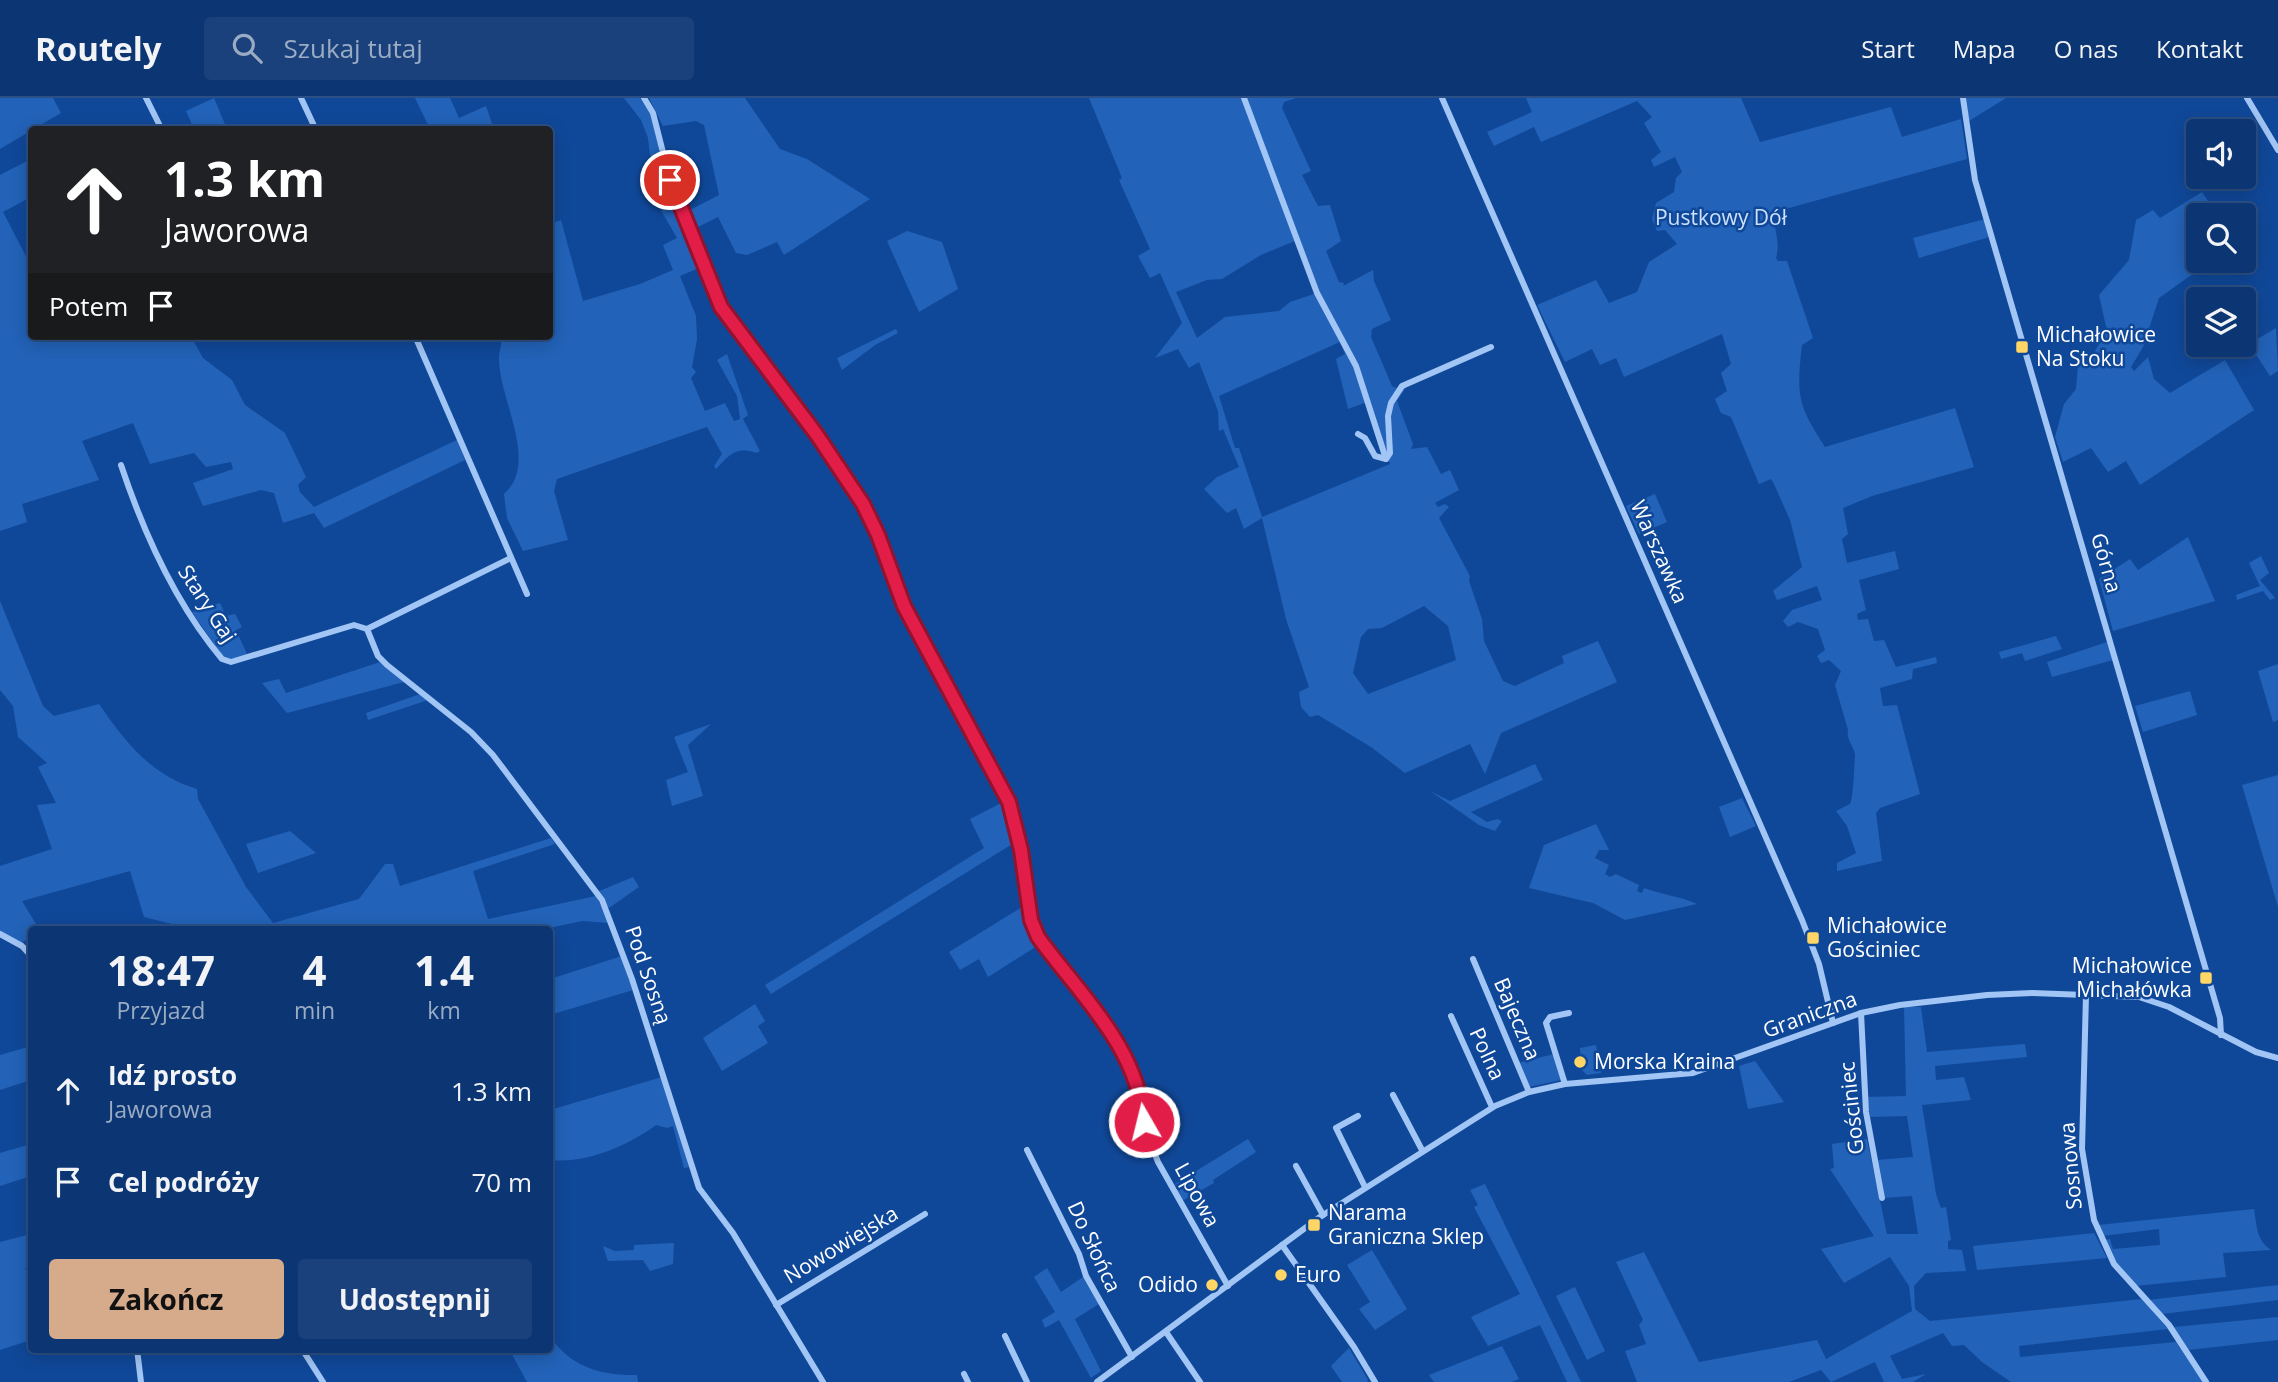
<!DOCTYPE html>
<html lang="pl">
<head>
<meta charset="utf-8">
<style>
  :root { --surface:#0c3673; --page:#1a417b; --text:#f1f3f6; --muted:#9aabc4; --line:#2c5085; --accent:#d6ab8b }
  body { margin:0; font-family:"Open Sans",sans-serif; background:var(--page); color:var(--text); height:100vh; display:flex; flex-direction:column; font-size:26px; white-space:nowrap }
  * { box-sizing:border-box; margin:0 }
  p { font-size:23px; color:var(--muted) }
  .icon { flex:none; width:38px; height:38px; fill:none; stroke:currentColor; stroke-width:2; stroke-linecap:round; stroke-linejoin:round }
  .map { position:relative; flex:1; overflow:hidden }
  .sheet { position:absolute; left:28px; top:828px; width:525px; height:427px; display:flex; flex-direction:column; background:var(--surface); border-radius:7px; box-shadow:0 4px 18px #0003,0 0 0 2px var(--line) }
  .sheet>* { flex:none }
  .guide { position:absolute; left:28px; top:28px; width:525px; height:214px; border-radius:7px; box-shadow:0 4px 18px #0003,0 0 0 2px var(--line); background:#202124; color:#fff; overflow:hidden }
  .fabs { position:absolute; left:2186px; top:21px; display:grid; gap:14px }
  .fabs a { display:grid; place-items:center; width:70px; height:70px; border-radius:7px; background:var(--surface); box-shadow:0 4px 18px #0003,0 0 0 2px var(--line); font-size:35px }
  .pin { position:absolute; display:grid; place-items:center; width:60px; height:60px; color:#fff; margin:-30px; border:4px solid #fff; border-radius:50%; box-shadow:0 2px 7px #0007 }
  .me { position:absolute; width:77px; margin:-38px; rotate:352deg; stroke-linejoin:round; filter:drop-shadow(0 0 5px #0008) }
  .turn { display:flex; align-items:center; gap:24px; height:147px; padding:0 21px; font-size:32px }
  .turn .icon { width:91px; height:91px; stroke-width:2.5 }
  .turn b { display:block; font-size:49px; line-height:60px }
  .then { display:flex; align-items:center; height:66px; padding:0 21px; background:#0003; gap:14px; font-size:26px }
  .eta { display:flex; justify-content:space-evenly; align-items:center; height:119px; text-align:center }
  .eta b { font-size:42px; font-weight:700; line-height:49px }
  .primary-button { display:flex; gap:14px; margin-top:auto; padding:14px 21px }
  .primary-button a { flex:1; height:80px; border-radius:7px; background:var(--accent); color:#111; font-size:28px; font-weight:700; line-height:80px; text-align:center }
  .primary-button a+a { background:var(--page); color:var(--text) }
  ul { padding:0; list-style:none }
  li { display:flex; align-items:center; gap:21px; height:91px; padding:0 21px }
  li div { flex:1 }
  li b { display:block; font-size:26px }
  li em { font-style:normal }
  header { display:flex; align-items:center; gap:42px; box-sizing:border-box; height:98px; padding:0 35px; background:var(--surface); border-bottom:2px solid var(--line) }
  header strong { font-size:33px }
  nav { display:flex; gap:38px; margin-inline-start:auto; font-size:24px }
  .search { width:490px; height:63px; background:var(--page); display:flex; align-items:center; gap:18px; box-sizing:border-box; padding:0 24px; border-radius:7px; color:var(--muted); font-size:26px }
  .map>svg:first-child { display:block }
  .green { fill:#2262b8; fill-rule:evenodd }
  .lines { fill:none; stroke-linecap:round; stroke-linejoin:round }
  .minor { stroke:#a1c5f4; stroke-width:6 }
  .route-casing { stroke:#92132f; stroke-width:18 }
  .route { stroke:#e11d48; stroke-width:12 }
  .poi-dot { fill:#ffd665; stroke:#104899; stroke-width:2.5 }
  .labels { text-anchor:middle; stroke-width:5; stroke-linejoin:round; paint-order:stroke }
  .park-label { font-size:21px; fill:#cae0fe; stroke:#104899 }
  .poi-label { font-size:21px; fill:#fff; stroke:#104899; text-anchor:start }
  .street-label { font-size:21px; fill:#fff; stroke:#104899 }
</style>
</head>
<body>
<header>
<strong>Routely</strong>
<div class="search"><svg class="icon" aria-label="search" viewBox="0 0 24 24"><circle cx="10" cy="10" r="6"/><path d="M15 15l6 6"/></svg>Szukaj tutaj</div>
<nav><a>Start</a><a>Mapa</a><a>O nas</a><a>Kontakt</a></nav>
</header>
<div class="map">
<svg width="2278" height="1284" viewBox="0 0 2278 1284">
  <rect width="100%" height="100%" fill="#104899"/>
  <g class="green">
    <polygon points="0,0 53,0 61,15 0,51"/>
    <polygon points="214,0 227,31 194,31 186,13"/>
    <polygon points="415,0 450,0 459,20 486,8 494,31 425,31 429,29"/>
    <path d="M 624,0 L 640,0 L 651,17 L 666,79 L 701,169 L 680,178 L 696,218 L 697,241 L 692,269 L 696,274 L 691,280 L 705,313 L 725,305 L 734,323 L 740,321 L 737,298 L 717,262 L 727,256 L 748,317 L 743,321 L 760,353 L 756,355 C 737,347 729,357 716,371 L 714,368 L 722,356 L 707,329 L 557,381 L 554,393 L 568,442 L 523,453 L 507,420 L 504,396 C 540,364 498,300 499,259 C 499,251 503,247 500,238 L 550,238 L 550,126 L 561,122 L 583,203 L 640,186 L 673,172 L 663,147 L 677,140 L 655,102 L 648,40 L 641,22 Z"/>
    <polygon points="649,0 745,0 780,51 807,61 870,101 784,157 777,144 747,157 736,155 718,119 694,131 669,63 674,63 690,112 719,97 704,27 696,23 663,28"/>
    <path d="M 1089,0 L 1296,0 L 1284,4 L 1282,10 L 1311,73 L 1302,77 L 1318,108 L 1330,107 L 1341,143 L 1326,153 L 1339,184 L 1344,185 L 1343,188 L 1373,172 L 1374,183 L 1391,222 L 1372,231 L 1371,239 L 1392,288 L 1396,290 L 1430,274 L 1407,288 L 1397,303 L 1413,346 L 1411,351 L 1427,349 L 1441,376 L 1450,372 L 1459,392 L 1435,405 L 1438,409 L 1445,406 L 1449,409 L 1439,420 L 1470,478 L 1469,483 L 1482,521 L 1484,543 L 1503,583 L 1515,588 L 1564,565 L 1562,558 L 1598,543 L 1617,584 L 1501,635 L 1485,676 L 1470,646 L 1405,675 L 1371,649 L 1318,617 L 1310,619 L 1301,609 L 1299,594 L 1309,589 L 1286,521 L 1262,420 L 1244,431 L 1236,410 L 1227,415 L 1204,391 L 1217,379 L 1239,369 L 1223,331 L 1219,333 L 1218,313 L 1199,264 L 1189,270 L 1178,251 L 1155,260 L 1182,225 L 1160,175 L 1150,180 L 1138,158 L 1150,151 L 1119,82 L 1122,80 ZM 1295,143 L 1317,195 L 1290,204 L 1279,213 L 1225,219 L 1197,240 L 1176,194 L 1207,182 L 1222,181 L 1261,157 ZM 1340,244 L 1345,256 L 1336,261 L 1348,311 L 1367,304 L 1390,366 L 1262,419 L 1239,350 L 1235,350 L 1219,298 ZM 1424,508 L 1448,528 L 1456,562 L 1368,596 L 1353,575 L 1361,539 L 1368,531 L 1382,530 Z"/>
    <path d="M 1526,0 L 1741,0 L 1760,44 L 1891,9 L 1902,39 L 1961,21 L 1967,61 L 1774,114 C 1773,131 1781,143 1776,160 L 1778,163 L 1787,163 L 1813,240 L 1802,247 C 1796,299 1798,307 1825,349 L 1955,310 L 1974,369 L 1872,398 L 1843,410 L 1848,436 L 1842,441 L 1847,465 L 1895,453 L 1899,471 L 1859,482 L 1866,512 L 1857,516 L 1858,522 L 1868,521 L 1874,543 L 1884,542 L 1896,569 L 1936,559 L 1937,565 L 1913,571 L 1912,581 L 1880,590 L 1883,608 L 1897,607 L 1920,696 L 1880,710 L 1876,715 L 1882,763 L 1837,773 L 1837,765 L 1856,755 L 1847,728 L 1836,713 L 1850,706 C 1854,697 1854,669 1855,658 C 1855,648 1846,643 1848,632 L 1835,587 L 1841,573 L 1829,562 L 1821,565 L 1817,558 L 1825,552 L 1818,531 L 1798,524 L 1788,529 L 1783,523 L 1792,512 L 1822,502 L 1817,488 L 1777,502 L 1773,493 L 1802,469 L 1790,422 L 1774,386 L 1771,381 L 1759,386 L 1731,319 L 1721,315 L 1715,301 L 1727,293 L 1721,275 L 1731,266 L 1722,236 L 1624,279 L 1616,260 L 1600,267 L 1592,251 L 1565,264 L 1537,207 L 1596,182 L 1609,205 L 1637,194 L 1649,164 L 1677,146 L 1665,132 L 1657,133 L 1652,121 L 1656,105 L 1674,94 L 1676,80 L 1682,74 L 1675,59 L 1654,69 L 1651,62 L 1661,54 L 1644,25 L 1652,19 L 1637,3 L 1541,44 L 1534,29 L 1494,48 L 1487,34 L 1532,14 Z"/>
    <polygon points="1966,0 2006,0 1969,23"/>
    <polygon points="31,61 31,99 3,114 31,168 32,238 191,238 203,260 232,282 245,307 285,335 306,379 298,387 300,394 314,409 457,342 465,362 324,430 314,415 283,425 274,395 261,392 203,408 193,385 233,371 231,364 206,369 194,355 150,366 133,325 82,343 99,382 22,406 27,424 0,433 0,77"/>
    <polygon points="2202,94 2217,117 2198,117 2198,163 2211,163 2159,200 2143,249 2131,269 2134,273 2148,259 2154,281 2170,295 2225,262 2254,312 2140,387 2126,363 2108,374 2091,350 2063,364 2055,339 2064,306 2076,291 2078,267 2092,258 2107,233 2099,197 2129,162 2136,122 2153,112 2160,120"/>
    <polygon points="1985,121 1989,139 1919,160 1913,140"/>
    <polygon points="907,133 942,144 958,191 919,214 887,143"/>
    <polygon points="2276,230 2278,273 2270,278 2249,246"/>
    <polygon points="896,231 898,235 875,247 842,272 837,260"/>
    <polygon points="1655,396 1667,424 1639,436 1626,408"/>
    <polygon points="2188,439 2215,503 2113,533 2099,481 2130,461 2138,472"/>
    <polygon points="2261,458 2269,475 2260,482 2275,500 2270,502 2263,493 2237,502 2236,497 2260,488 2249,465"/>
    <path d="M 0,503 L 43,608 L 54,618 L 99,606 C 126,645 151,677 197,691 L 198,701 L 246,789 L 273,825 L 359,801 L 385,766 L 393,766 L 400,788 L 551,740 L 555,746 L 473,773 L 488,821 L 596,798 L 610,825 L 582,823 L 544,831 L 192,831 L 144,819 L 130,773 L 22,803 L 39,831 L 32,831 L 31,838 L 22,845 L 0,834 L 0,768 L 52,751 L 37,707 L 56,705 L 38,669 L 47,665 L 18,639 L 13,608 L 0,592 Z"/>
    <polygon points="220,505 226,518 235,516 242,529 236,532 247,556 230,562 223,559 192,514"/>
    <polygon points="2056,538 2062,551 2025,563 2022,555 2001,561 1999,554"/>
    <polygon points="2107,544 2113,562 2052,579 2047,564"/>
    <polygon points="380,564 404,584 287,615 262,585 279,581 286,595"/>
    <polygon points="2278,566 2278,622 2273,624 2258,573"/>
    <polygon points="2190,593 2197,617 2143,634 2135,608"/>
    <polygon points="420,596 428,602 368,622 366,615"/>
    <polygon points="711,626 688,647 703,698 672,708 666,682 688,674 674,639"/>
    <polygon points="1535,666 1543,682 1471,714 1487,724 1497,721 1502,723 1495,733 1479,727 1430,693 1450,703"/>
    <polygon points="2278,677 2278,809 2242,687"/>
    <polygon points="1742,700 1756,728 1730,739 1719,709"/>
    <polygon points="1005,703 1017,743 771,896 765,887 984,750 970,721"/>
    <path d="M 1596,726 L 1609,752 L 1599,752 L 1595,760 L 1609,767 L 1605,776 L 1610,779 L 1616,776 L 1639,787 L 1637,793 L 1642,795 L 1644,790 C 1663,797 1679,798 1697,806 L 1625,822 L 1593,805 L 1529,790 L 1544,747 Z"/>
    <polygon points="290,733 316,755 258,775 246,746"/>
    <polygon points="633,779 639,789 609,810 597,794"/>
    <polygon points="1022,809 1037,848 988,879 979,861 960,872 949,854"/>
    <polygon points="622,858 633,892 550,917 550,881"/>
    <polygon points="755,906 765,923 758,928 768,945 722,973 703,940"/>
    <polygon points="1904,909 1921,909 1927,954 2025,946 2027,959 1935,968 1936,982 1964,979 1971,1002 1922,1007 1936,1096 1941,1110 1946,1109 1951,1142 1948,1143 1948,1151 1962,1152 1966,1173 1926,1175 1914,1188 1915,1211 1930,1223 2142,1201 2168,1231 2019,1248 2020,1259 2176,1244 2203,1284 2011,1284 1982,1264 1964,1247 1952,1248 1943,1235 1890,1258 1902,1281 1926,1276 1913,1284 1884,1284 1875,1264 1831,1284 1821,1272 1789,1284 1637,1284 1625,1253 1646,1246 1639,1227 1643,1222 1616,1164 1644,1154 1699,1264 1817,1242 1826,1261 1912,1213 1909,1188 1890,1159 1844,1185 1821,1151 1874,1138 1830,1071 1834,1070 1832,1046 1867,1041 1887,1136 1918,1136 1912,1098 1884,1100 1877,1062 1913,1059 1907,1018 1870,1019 1867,999 1906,998"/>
    <polygon points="1596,947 1601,975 1587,977 1582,972 1580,950"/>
    <polygon points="31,948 31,982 0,992 0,957"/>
    <polygon points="1554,956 1561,982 1529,989 1518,965"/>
    <polygon points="1755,963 1784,1004 1748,1011 1739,968"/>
    <path d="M 662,979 L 689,1069 L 684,1070 L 673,1028 L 667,1030 L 656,1027 C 628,1048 585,1066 550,1062 L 550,1012 Z"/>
    <polygon points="1248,1041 1256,1054 1213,1082 1214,1085 1182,1103 1175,1086"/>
    <polygon points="31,1046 31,1078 0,1088 0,1055"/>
    <polygon points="1485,1086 1581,1284 1567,1284 1540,1227 1488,1248 1471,1219 1520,1196 1474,1109 1478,1107 1470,1092"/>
    <path d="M 2254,1111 C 2257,1128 2256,1142 2271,1152 L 2223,1155 L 2226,1179 L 2135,1188 L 2118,1167 L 2103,1142 L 2110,1141 L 2113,1151 L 2160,1147 L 2159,1131 L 2102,1138 L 2098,1127 Z"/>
    <polygon points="2094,1135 2107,1160 1977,1172 1973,1148"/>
    <polygon points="31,1136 31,1167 25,1170 31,1185 31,1242 0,1252 0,1144"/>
    <polygon points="674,1145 673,1166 650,1173 643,1162 608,1163 603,1148 615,1153 634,1152 634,1147"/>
    <polygon points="1372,1152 1407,1211 1375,1232 1359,1211 1370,1204 1347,1167"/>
    <polygon points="1047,1170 1061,1194 1083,1179 1099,1206 1075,1221 1101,1273 1091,1280 1059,1222 1045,1230 1042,1222 1055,1214 1034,1179"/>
    <polygon points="2278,1187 2278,1202 2162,1216 2148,1202"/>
    <polygon points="1575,1189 1605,1253 1587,1262 1556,1198"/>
    <polygon points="2278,1219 2278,1242 2188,1252 2174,1229"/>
    <path d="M 550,1238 C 570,1269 602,1278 637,1277 L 638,1284 L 527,1284 L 509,1251 L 550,1251 Z"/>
    <polygon points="1502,1248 1519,1281 1512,1284 1434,1284 1429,1277"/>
    <polygon points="1349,1250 1368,1282 1367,1284 1342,1284 1331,1268"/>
  </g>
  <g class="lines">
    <g class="minor">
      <polyline points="146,0 162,32"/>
      <polyline points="301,0 316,32"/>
      <path d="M 644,0 L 653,15 L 670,82 L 715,199 L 751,253 L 817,337 L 863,406 L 878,437 L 904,508 L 1008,704 L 1021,752 L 1031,822 L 1038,839 C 1068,882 1111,922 1133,970 C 1146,1000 1145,1033 1158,1064 L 1228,1188"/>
      <polyline points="1244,0 1317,195 1356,268 1386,361 1390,355 1388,318 1391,305 1402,288 1491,249"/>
      <polyline points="1442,0 1802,822 1819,866 1833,925"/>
      <polyline points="1963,0 1975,82 2220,920 2221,937"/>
      <polyline points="2247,0 2278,52"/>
      <polyline points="415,238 527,496"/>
      <polyline points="1358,336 1365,340 1375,358 1386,361"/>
      <path d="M 121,367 C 144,436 175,505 222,561 L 231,564 L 354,527 L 367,531"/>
      <polyline points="367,531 378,558 387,567 471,634 493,657 602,802 632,881 699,1090 733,1135 823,1284"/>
      <polyline points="367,531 511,460"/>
      <polyline points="0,836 22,848 32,859"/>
      <polyline points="1473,861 1529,994"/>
      <polyline points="2086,897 2082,1051 2094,1122 2114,1166 2169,1227 2206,1284"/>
      <polyline points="1861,915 1866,1014 1882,1100"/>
      <polyline points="1451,918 1492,1009"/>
      <polyline points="1565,986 1546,925 1550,919 1569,915"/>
      <polyline points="1393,997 1422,1052"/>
      <polyline points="1358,1018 1336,1030 1365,1089"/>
      <polyline points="1027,1052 1079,1156 1086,1178 1132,1259"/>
      <polyline points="1296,1068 1323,1117"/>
      <polyline points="1282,1147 1354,1249 1375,1284"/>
      <polyline points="776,1207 925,1116"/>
      <polyline points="1166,1234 1200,1284"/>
      <polyline points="1005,1238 1027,1284"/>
      <polyline points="137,1251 141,1284"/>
      <polyline points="302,1251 323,1284"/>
      <polyline points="964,1276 968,1284"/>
      <polyline points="1097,1284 1320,1119 1495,1008 1529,994 1565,986 1693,975 1861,915 1900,907 1987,897 2032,895 2139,899 2169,909 2256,954 2278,960"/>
    </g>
  </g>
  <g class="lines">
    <defs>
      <path id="route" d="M 670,82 L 721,209 L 817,337 L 863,406 L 878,437 L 904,508 L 1009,704 L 1021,752 L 1031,822 L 1038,839 C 1080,897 1138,949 1144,1024"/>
    </defs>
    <use href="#route" class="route-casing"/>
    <use href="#route" class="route"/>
  </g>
  <g class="poi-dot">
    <rect x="2015" y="242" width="14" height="14" rx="3.5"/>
    <rect x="1806" y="833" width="14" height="14" rx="3.5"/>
    <rect x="2199" y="873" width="14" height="14" rx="3.5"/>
    <circle cx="1580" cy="964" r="7"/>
    <rect x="1307" y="1120" width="14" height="14" rx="3.5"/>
    <circle cx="1281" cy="1177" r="7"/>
    <circle cx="1212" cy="1187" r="7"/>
  </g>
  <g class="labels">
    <g class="park-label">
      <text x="1721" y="127">Pustkowy Dół</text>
    </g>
    <g class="poi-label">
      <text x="2036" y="244">Michałowice<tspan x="2036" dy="24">Na Stoku</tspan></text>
      <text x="1827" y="835">Michałowice<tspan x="1827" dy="24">Gościniec</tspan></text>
      <text x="2192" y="875" text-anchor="end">Michałowice<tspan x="2192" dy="24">Michałówka</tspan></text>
      <text x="1594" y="971">Morska Kraina</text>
      <text x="1328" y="1122">Narama<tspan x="1328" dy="24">Graniczna Sklep</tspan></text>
      <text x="1295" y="1184">Euro</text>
      <text x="1198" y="1194" text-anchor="end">Odido</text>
    </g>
    <g class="street-label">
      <text transform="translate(1659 454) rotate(66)" y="7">Warszawka</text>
      <text transform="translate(2106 465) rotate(74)" y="7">Górna</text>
      <text transform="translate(207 506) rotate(57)" y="7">Stary Gaj</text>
      <text transform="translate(648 877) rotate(71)" y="7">Pod Sosną</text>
      <text transform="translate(1810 917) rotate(-20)" y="7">Graniczna</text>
      <text transform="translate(1517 921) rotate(67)" y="7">Bajeczna</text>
      <text transform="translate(1487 956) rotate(65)" y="7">Polna</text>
      <text transform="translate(1852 1010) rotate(-96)" y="7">Gościniec</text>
      <text transform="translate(2071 1068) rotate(-95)" y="7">Sosnowa</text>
      <text transform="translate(1197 1097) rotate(61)" y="7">Lipowa</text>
      <text transform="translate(841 1147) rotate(-31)" y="7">Nowowiejska</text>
      <text transform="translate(1094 1149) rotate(65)" y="7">Do Słońca</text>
    </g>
  </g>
</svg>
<div class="fabs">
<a><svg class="icon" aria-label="sound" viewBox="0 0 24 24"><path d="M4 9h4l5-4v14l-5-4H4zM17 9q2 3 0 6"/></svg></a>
<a><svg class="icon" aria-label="search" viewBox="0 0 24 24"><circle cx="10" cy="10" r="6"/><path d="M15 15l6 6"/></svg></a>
<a><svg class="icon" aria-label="layers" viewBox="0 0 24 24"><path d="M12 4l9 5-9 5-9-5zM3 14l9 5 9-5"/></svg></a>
</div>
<div class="pin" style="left:670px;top:82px;background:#d93025"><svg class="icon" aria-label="arrive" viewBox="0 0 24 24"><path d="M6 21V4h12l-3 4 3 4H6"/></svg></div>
<svg class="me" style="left:1144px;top:1024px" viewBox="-20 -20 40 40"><circle r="17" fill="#e11d48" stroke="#fff" stroke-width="3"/><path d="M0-11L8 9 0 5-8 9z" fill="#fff"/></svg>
<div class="guide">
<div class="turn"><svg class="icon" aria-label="ahead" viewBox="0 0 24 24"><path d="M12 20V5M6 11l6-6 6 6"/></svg><div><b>1.3 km</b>Jaworowa</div></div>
<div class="then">Potem<svg class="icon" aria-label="arrive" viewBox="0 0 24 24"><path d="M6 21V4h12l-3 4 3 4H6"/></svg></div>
</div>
<section class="sheet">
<div class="eta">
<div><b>18:47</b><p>Przyjazd</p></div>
<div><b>4</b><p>min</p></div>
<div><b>1.4</b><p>km</p></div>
</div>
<ul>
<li><svg class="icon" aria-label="ahead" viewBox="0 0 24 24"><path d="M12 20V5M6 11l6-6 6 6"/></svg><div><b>Idź prosto</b><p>Jaworowa</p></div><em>1.3 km</em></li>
<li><svg class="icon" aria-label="arrive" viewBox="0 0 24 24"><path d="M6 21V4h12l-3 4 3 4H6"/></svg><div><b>Cel podróży</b></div><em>70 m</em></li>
</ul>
<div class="primary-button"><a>Zakończ</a><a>Udostępnij</a></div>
</section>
</div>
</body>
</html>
